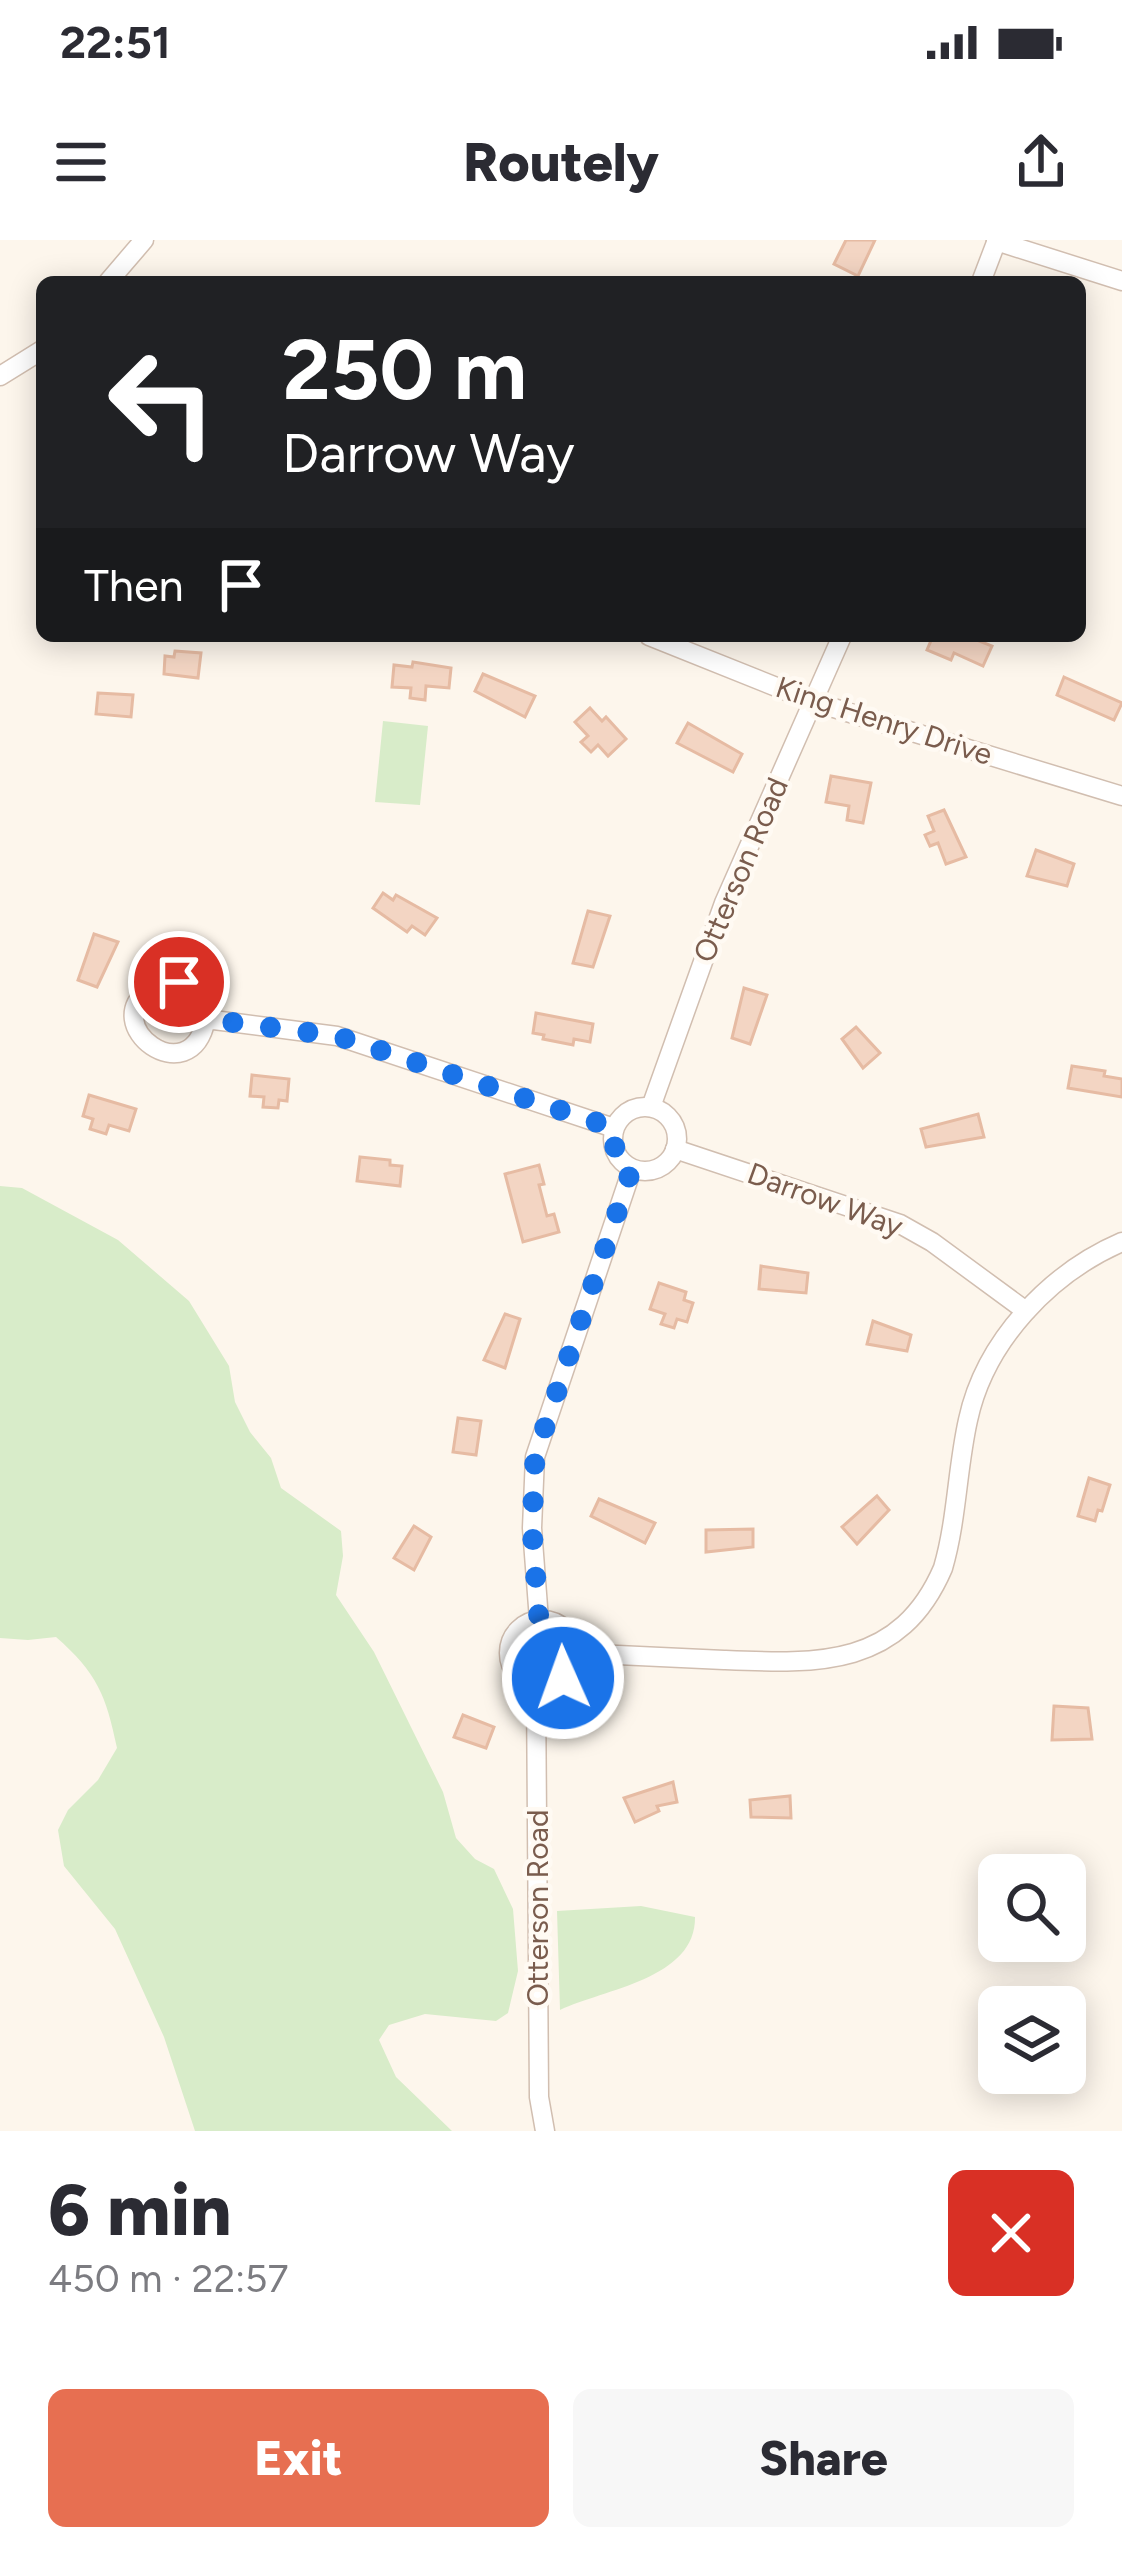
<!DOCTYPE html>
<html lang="en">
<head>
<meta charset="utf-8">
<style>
  :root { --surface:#fff; --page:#f7f7f7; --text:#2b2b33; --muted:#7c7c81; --accent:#e76f51 }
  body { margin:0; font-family:Figtree,sans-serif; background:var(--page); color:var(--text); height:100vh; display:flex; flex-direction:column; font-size:45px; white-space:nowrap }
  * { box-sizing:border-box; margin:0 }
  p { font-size:39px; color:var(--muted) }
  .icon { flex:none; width:66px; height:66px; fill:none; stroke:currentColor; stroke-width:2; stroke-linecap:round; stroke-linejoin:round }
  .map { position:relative; height:1891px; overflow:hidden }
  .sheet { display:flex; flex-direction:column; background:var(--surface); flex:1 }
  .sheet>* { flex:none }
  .top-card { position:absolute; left:36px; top:36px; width:1050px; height:366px; border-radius:18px; box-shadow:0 6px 30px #0003; background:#202124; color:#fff; overflow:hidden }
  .fabs { position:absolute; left:978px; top:1614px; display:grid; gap:24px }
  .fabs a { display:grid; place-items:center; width:108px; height:108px; border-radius:18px; background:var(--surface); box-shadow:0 6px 30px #0003; font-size:60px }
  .pin { position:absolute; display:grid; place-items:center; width:102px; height:102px; color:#fff; margin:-51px; border:6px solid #fff; border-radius:50%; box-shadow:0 3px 12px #0007 }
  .me { position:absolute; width:132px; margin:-66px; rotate:358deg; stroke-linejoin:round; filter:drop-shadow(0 0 9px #0008) }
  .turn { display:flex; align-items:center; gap:42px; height:252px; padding:0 48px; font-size:54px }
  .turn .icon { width:156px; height:156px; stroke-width:2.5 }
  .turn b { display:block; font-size:84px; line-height:102px }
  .then { display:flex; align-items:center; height:114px; padding:0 48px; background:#0003; gap:24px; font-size:45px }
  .round { display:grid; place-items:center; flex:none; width:126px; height:126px; border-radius:18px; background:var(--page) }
  .summary { display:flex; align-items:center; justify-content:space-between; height:204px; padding:0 48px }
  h1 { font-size:72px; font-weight:800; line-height:90px }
  .button { display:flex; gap:24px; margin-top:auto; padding:24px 48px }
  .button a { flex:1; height:138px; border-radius:18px; background:var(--accent); color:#fff; font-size:48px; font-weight:800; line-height:138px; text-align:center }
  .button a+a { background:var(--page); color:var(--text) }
  .status { display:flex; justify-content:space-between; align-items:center; height:84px; padding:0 60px; background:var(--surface); direction:ltr }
  .status svg { height:33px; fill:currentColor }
  header { display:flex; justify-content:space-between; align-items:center; height:156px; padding:0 48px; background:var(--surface); font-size:54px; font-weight:800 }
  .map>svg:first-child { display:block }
  .green { fill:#d8ecc9 }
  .building { fill:#f3d5c3; stroke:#e6bba3; stroke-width:3 }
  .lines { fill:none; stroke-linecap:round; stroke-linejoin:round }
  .minor-casing { stroke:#d1beb0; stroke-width:21 }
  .minor { stroke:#fff; stroke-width:18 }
  .route { stroke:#1a73e8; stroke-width:21; stroke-dasharray:0 37.8 }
  .labels { text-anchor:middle; stroke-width:9; stroke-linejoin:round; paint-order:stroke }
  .street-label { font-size:30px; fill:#7a5c4d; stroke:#fffaf3 }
</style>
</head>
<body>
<div class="status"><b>22:51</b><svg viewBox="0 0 49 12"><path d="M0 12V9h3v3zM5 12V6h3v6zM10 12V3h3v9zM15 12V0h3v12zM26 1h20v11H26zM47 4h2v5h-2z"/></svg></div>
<header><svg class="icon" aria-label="menu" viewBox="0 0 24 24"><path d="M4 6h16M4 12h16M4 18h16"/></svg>Routely<svg class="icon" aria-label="share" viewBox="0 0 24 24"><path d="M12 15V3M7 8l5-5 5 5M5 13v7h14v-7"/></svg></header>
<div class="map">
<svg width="1122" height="1891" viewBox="0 0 1122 1891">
  <rect width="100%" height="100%" fill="#fdf6ec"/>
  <g class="green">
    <polygon points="383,481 428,486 420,565 375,562"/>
    <path d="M 0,946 L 22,948 L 118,1000 L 189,1061 L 229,1126 L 235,1162 L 250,1192 L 271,1218 L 281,1248 L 341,1291 L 343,1316 L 336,1355 L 374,1412 L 443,1552 L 456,1598 L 475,1619 L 494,1629 L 513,1669 L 518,1731 L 508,1773 L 496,1781 L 425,1774 L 389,1785 L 379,1800 L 396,1837 L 452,1891 L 195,1891 L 164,1797 L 115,1689 L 64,1626 L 58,1590 L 68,1570 L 98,1540 L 117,1508 C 106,1455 97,1433 56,1397 L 28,1400 L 0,1398 Z"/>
    <path d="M 641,1666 L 695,1677 C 696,1739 604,1749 560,1770 L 557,1671 Z"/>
  </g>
  <g class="building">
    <polygon points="846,0 875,0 858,36 834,24"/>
    <polygon points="933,396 967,396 992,406 983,426 954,413 951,420 927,410"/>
    <polygon points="175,411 201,413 198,438 164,434 165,416 174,417"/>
    <polygon points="413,422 451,428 449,448 426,446 425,460 410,458 411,448 392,447 394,425 412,427"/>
    <polygon points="483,434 535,456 525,477 475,451"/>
    <polygon points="1064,437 1122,463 1114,480 1057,455"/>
    <polygon points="98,453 133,455 131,477 96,474"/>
    <polygon points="590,468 602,481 606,477 626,499 608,516 598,505 591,512 581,502 588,496 575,482"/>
    <polygon points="688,483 742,514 733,532 677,503"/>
    <polygon points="831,536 871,543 863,583 847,580 849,566 826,562"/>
    <polygon points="944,570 966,617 946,624 938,603 930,606 925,595 934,591 928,576"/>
    <polygon points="1036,610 1074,624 1067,646 1027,636"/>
    <polygon points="383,653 393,660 396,655 437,678 425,695 412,686 407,692 373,668"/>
    <polygon points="588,671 610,676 593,727 573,723"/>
    <polygon points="94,694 118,702 97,747 78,740"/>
    <polygon points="744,748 767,755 750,804 732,798"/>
    <polygon points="536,773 593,784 590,802 574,799 573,805 543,799 544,795 533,793"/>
    <polygon points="856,787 880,813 863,828 842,799"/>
    <polygon points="1072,826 1105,831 1104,836 1122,839 1122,857 1068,848"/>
    <polygon points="252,835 289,839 287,861 279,860 278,868 263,867 264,857 250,856"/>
    <polygon points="89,855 136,869 129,891 109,885 106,894 90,889 93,879 83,876"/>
    <polygon points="978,874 984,897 926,907 921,889"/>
    <polygon points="360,917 390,920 390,925 402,926 400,946 357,941"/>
    <polygon points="539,925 544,944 539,945 547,976 554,974 559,992 523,1002 505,934"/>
    <polygon points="761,1026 808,1033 806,1053 759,1049"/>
    <polygon points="659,1043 686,1052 684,1060 693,1063 687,1082 677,1079 674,1088 661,1084 665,1074 650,1069"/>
    <polygon points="505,1074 520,1079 505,1128 484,1120"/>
    <polygon points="873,1081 911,1095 907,1111 867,1104"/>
    <polygon points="458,1178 481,1181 476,1215 453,1212"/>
    <polygon points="1089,1238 1110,1245 1102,1271 1098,1270 1095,1281 1078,1276"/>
    <polygon points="877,1256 889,1270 857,1304 842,1287"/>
    <polygon points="599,1259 655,1283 645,1303 591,1276"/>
    <polygon points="414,1286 431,1297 414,1330 394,1318"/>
    <polygon points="753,1289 753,1307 706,1312 706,1290"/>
    <polygon points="1054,1466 1088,1468 1092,1499 1052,1500"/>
    <polygon points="463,1475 494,1487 486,1508 454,1497"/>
    <polygon points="673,1542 677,1562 657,1566 659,1571 635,1582 624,1558"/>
    <polygon points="790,1556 791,1578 751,1577 750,1560"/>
  </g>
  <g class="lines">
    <defs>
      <g id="minor">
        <polyline points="996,1 1122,41"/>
        <polyline points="108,42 144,0"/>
        <polyline points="981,42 997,0"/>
        <polyline points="0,136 42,110"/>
        <polyline points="649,396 814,462 1122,556"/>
        <path d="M 206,779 C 191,856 95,784 151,748 C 177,731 202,752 206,779 L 337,796 L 614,888"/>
        <circle cx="645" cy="899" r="32"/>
        <polyline points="651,867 724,663 842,396"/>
        <polyline points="675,909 900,984 932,1002 1026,1071"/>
        <polyline points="539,1380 532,1288 535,1217 632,929"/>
        <circle cx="542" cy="1413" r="33"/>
        <path d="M 575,1413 C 625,1415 674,1418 724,1420 C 818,1424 900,1428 943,1328 C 957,1280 957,1229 968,1180 C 985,1101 1050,1033 1122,1002"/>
        <polyline points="536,1445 539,1857 545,1891"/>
      </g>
    </defs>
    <use href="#minor" class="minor-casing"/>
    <use href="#minor" class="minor"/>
  </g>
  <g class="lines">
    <path class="route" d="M 179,742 L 199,756 L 206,779 L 337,796 L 614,888 L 615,912 L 632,928 L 535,1217 L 532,1288 L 539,1380 L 565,1388 C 578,1405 578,1423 563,1438"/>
  </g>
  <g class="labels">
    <g class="street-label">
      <text transform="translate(884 481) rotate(18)" y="10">King Henry Drive</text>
      <text transform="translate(741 630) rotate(-67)" y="10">Otterson Road</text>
      <text transform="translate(825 960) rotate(20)" y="10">Darrow Way</text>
      <text transform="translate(538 1668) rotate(-90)" y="10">Otterson Road</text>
    </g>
  </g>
</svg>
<div class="fabs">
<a><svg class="icon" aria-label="search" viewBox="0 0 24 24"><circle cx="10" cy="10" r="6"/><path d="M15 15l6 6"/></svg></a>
<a><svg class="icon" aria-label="layers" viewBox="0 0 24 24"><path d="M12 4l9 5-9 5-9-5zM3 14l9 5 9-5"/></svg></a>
</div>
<div class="pin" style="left:179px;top:742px;background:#d93025"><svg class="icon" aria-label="arrive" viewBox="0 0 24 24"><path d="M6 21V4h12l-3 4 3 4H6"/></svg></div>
<svg class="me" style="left:563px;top:1438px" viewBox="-20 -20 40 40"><circle r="17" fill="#1a73e8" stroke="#fff" stroke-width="3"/><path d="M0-11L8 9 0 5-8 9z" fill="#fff"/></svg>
<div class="top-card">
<div class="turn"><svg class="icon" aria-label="left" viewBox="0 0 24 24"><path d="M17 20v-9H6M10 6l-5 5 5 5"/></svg><div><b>250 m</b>Darrow Way</div></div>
<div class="then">Then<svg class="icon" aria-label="arrive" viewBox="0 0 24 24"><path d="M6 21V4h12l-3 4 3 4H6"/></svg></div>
</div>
</div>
<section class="sheet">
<div class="summary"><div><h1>6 min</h1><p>450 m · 22:57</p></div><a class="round" style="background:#d93025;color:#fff"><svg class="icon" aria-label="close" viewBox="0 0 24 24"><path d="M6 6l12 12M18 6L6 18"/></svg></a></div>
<div class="button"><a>Exit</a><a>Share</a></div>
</section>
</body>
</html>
